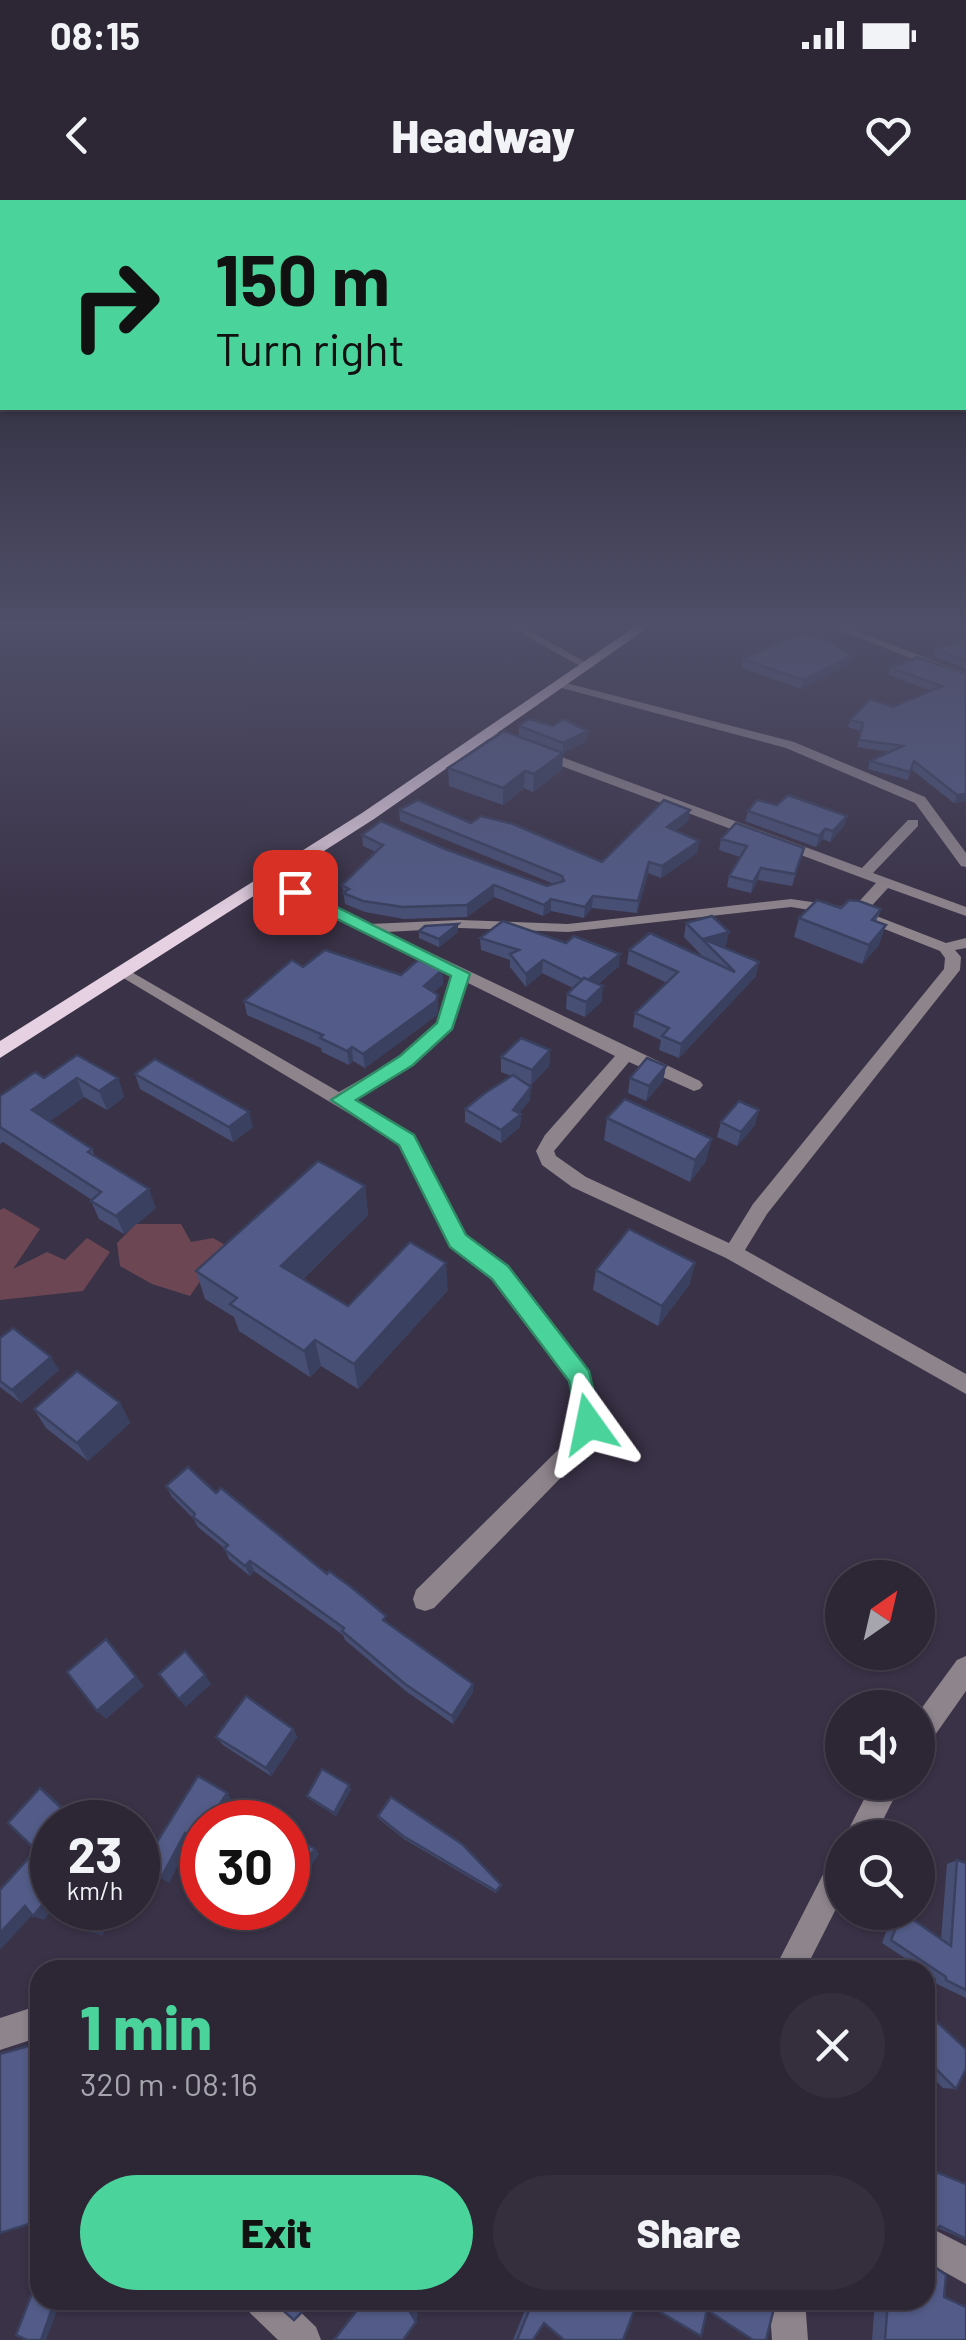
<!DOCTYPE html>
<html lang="en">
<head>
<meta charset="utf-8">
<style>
  :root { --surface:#2c2635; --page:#342e3d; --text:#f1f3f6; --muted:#a6a5ad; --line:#484350; --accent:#4ad49c }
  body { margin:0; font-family:Barlow,sans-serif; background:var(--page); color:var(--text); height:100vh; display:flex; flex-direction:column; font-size:38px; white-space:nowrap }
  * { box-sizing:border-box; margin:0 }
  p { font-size:32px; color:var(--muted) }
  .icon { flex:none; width:55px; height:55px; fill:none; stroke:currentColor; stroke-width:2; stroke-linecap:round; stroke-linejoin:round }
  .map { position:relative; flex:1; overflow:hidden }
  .side { position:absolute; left:30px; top:1760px; width:905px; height:350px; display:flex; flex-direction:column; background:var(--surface); border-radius:30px; box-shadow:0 2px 8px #0004,0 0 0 2px var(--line) }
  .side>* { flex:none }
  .guide { position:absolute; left:0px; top:0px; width:968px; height:210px; box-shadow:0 2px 8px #0004,0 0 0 2px var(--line); background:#4ad49c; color:#111; overflow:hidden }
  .needle { width:65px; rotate:34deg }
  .tools { position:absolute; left:825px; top:1360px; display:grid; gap:20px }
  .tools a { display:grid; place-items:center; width:110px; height:110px; border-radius:50%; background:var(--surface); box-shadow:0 2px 8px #0004,0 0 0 2px var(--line); font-size:50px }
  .speed { position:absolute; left:30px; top:1600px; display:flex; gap:20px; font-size:50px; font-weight:700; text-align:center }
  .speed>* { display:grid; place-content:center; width:130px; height:130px; border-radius:50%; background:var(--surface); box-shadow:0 2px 8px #0004,0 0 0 2px var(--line); line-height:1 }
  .speed small { font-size:25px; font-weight:400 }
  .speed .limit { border:15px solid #d22; background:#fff; color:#111 }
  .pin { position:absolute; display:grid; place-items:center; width:85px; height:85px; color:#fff; margin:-42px; border-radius:20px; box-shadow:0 5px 15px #0006 }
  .me { position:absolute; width:110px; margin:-55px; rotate:348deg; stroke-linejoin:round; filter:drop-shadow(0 0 8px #0008) }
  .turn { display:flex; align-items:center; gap:35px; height:210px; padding:0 50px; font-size:45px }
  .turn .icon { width:130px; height:130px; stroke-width:2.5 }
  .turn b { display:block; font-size:70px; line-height:85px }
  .round { display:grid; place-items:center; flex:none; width:105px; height:105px; border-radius:52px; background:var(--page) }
  .summary { display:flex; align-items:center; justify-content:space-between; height:170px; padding:0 50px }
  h1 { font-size:60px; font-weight:800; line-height:75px; color:var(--accent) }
  .button { display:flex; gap:20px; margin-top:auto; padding:20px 50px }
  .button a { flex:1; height:115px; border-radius:60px; background:var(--accent); color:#111; font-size:40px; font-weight:800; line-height:115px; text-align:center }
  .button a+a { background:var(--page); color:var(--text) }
  .status { display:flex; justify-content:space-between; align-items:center; height:70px; padding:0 50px; background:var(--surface); direction:ltr }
  .status svg { height:28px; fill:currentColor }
  header { display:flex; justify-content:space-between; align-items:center; height:130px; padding:0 50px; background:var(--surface); font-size:45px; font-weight:800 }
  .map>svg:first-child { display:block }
  .green { fill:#6c4753 }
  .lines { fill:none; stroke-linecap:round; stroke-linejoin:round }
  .minor { fill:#8e848c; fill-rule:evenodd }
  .primary { fill:#e5d1e2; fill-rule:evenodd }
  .wall { fill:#474f75 }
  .shaded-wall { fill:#3a405f }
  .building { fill:#535c88; stroke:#3a405f; stroke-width:2.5 }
  .route { fill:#4ad49c; stroke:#308a65; stroke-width:2.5 }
</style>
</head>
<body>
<div class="status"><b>08:15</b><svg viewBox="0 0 49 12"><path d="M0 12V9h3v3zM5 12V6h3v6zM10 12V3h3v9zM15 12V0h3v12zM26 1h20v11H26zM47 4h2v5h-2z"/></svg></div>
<header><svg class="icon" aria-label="back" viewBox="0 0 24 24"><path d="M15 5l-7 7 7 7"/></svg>Headway<svg class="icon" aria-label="heart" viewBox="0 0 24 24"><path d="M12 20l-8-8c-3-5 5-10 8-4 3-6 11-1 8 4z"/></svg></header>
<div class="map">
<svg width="966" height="2140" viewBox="0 0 966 2140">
  <rect width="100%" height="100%" fill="#3a3247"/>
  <g class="green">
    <polygon points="4,1008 40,1029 13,1069 47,1052 65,1060 87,1038 110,1052 83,1091 0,1100 0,1010"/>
    <polygon points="136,1024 181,1024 191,1042 213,1038 225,1045 190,1096 152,1084 120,1066 117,1043"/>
  </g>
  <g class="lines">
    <g class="minor">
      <polygon points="502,422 514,422 594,467 585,469"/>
      <polygon points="819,422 832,422 966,473 966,480"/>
      <polygon points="562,482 794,542 925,597 966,653 966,667 961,666 915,603 786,548 558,487 558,483"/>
      <path d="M 486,532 L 494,532 L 862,668 L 908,620 L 918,620 L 918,626 L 873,673 L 966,707 L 966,716 L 888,688 L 866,712 L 946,743 L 966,738 L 966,748 L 955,750 L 961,757 L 960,770 L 767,1014 L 745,1050 L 966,1174 L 966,1194 L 726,1058 L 572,987 L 542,965 L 536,951 L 545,935 L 615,856 L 466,782 L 451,829 L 412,865 L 353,900 L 413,935 L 465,1036 L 507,1066 L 588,1171 L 600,1224 L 580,1258 L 434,1408 L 425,1411 L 416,1408 L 413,1399 L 416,1390 L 564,1244 L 578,1223 L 570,1181 L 493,1078 L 451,1046 L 400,944 L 115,773 L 123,768 L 128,770 L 339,892 L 400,857 L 438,823 L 453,776 L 264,683 L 264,677 L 274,677 L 370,724 L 460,720 L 568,724 L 791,699 L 853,708 L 876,683 L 486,538 ZM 791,707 L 854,717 L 940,751 L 945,758 L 944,769 L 753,1004 L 729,1043 L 586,977 L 556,956 L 554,951 L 629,862 L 694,891 L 700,889 L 703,885 L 700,881 L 387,732 L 460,728 L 568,732 Z"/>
      <polygon points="966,1456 966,1491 928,1545 918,1548 918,1513 957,1460"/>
      <polygon points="873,1582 902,1582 874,1638 844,1638"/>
      <polygon points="842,1653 842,1697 805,1770 774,1770 832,1657"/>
      <polygon points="40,1805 40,1837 0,1850 0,1818"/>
      <polygon points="925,2025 966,2046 966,2084 925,2061"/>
      <polygon points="245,2100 288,2100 316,2127 321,2140 278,2140 250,2113"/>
      <polygon points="769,2100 805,2100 808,2140 772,2140"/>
    </g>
    <polygon class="primary" points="642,422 656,422 374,619 0,858 0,841 362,613"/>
  </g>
  <g class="wall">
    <polygon points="966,439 966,469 933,456 935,449"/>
    <polygon points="851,456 849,464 801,489 742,468 743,459"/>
    <polygon points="891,468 966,474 966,601 954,603 911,569 908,580 868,569 870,561 890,552 857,547 861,531 848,527 850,520 893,507 931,491 889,475"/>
    <polygon points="519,526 587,541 563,553 562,570 533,592 524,588 503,605 449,586 448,568 519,537"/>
    <polygon points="399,610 471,623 602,662 688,621 675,631 699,641 697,653 661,678 648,673 637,713 592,708 584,718 551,711 543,716 494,697 467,717 404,719 365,712 345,704 342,685 376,652 363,646 362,635 445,649 547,686 554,684 400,621"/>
    <polygon points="748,611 847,616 844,626 830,642 823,639 816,647 745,621"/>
    <polygon points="721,639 804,648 792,686 758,680 751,693 727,687 729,676 740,657 719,650"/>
    <polygon points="841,708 881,709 876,722 879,745 862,764 794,737 799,718"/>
    <polygon points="686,723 726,746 723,747 756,776 679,858 659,850 661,840 633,827 635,813 667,783 627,764 629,750 704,758 684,737"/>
    <polygon points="458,724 458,732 439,747 419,738 419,731"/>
    <polygon points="480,738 619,766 598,784 602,801 585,817 566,809 567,794 573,788 542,773 526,787 510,767 510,760 481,750"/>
    <polygon points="303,767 401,775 442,770 443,784 434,792 438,809 437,815 365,868 353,861 349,865 322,852 321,848 247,815 244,801"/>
    <polygon points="550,850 549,866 531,885 522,881 530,900 519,913 521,914 520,927 501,943 465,922 465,909 511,876 501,872 501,857"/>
    <polygon points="666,866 663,881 646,901 628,893 630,878"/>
    <polygon points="135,874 253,927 233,942 140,889"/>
    <polygon points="44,878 118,878 124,897 107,910 84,897 50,921 92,949 95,957 156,1008 124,1034 99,1019 91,1001 92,1000 3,942 0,944 0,896"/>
    <polygon points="607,918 706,961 690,982 604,940"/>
    <polygon points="721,922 755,925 737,946 717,937"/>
    <polygon points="365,986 368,1015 303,1079 348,1106 448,1090 358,1189 321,1166 310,1177 239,1131 234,1117 205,1099 196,1071"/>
    <polygon points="596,1070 690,1084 658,1126 593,1090"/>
    <polygon points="0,1138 59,1170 21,1203 0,1187"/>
    <polygon points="120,1203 130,1223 88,1261 46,1228 34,1209"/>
    <polygon points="166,1286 216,1293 387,1423 473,1492 453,1524 407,1492 345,1440 343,1435 254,1371 250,1376 229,1359 224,1348 198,1327 193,1318 172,1297"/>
    <polygon points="293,1529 297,1537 271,1576 223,1545 216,1537"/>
    <polygon points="351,1589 336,1616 309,1599 307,1596"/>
    <polygon points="378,1616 501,1685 501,1687 496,1693 404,1639 379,1619"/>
    <polygon points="957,1660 966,1663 966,1798 935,1783 936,1779 925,1772 925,1770 923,1770 882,1743 892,1716 900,1712 902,1712 941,1739 947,1664"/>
    <polygon points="925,1811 956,1889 943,1888 925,1870"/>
    <polygon points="925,1969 936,1972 966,1984 966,2040 938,2028 933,2033 925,2030"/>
    <polygon points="925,2063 935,2067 944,2097 966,2140 872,2140 875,2100 925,2100"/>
    <polygon points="524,2100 638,2100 544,2123 533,2140 513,2140 527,2105"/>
  </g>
  <g class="shaded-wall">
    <polygon points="851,456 849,464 801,489 803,480"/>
    <polygon points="588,531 587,541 563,553 562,570 533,592 534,574 563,553 563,543"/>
    <polygon points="525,571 524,588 503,605 503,588"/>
    <polygon points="966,594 966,601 954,603 957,595"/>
    <polygon points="690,610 688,621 665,638 667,627"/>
    <polygon points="847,616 844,626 830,642 833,631"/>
    <polygon points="825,629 823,639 816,647 819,636"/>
    <polygon points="699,641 697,653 661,678 662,666"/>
    <polygon points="649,662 648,673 637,713 638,701"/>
    <polygon points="761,668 758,680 751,693 753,682"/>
    <polygon points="494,685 494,697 467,717 467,705"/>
    <polygon points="593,696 592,708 584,718 585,707"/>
    <polygon points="551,699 551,711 543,716 544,705"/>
    <polygon points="458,724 458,732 439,747 439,739"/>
    <polygon points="886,725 879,745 862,764 869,745"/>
    <polygon points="729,732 726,746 713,750 703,739"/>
    <polygon points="620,754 619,766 585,794 586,781"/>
    <polygon points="543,760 542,773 526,787 526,774"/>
    <polygon points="759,762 756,776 679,858 681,844"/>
    <polygon points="442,770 443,784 425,800 424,786"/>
    <polygon points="603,786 602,801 585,817 586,802"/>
    <polygon points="438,795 438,809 437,815 365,868 363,854"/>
    <polygon points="352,847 353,861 349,865 347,851"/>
    <polygon points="550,850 549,866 531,885 532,870"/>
    <polygon points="666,866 663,881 646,901 649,886"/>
    <polygon points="77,878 84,897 41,928 32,910"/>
    <polygon points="118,878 124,897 107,910 99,891"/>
    <polygon points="531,887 530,900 515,919 521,914 520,927 501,943 501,930 513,910"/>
    <polygon points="759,910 755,925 737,946 741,932"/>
    <polygon points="249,912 253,927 233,942 229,927"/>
    <polygon points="712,939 706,961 690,982 695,960"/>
    <polygon points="365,986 368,1015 288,1093 281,1066"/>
    <polygon points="149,989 156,1008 124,1034 116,1016"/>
    <polygon points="446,1063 448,1090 358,1189 354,1164"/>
    <polygon points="695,1063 690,1084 658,1126 662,1106"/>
    <polygon points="315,1140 321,1166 310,1177 304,1151"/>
    <polygon points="51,1157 59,1170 21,1203 12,1190"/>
    <polygon points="120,1203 130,1223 88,1261 77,1243"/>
    <polygon points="250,1361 254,1371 250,1376 245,1366"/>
    <polygon points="106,1439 144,1486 106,1519 97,1511"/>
    <polygon points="205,1475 211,1484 186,1507 179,1499"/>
    <polygon points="473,1484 473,1492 453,1524 452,1516"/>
    <polygon points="293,1529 297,1537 271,1576 266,1568"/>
    <polygon points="349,1585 351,1589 336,1616 334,1613"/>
    <polygon points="40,1588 50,1595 79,1622 76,1622"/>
    <polygon points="227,1593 232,1600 219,1622 209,1622"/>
    <polygon points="185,1633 192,1638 169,1683 161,1678"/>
    <polygon points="315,1649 319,1654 294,1691 289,1686"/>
    <polygon points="52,1659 52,1676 49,1680 52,1684 52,1691 38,1676"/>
    <polygon points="52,1693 52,1708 54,1708 44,1720 33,1716"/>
    <polygon points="25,1706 36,1711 0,1750 0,1733"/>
    <polygon points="108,1708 119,1708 102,1736 93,1732"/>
    <polygon points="252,1708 260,1708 252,1719 246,1715"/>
    <polygon points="36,1844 40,1844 40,2021 32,2023"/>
    <polygon points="55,2100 61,2100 46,2140 41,2140"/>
    <polygon points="403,2100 410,2100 418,2114 416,2122"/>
  </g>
  <g class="building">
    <polygon points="802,433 830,442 851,456 803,480 743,459"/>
    <polygon points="966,439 966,461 935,449"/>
    <polygon points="917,457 966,474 966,594 957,595 914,561 910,572 870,561 903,546 859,540 863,523 850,520 870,499 893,507 942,486 891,468"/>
    <polygon points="529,519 553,526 563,519 588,531 563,543 519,526"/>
    <polygon points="504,531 563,553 534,574 525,571 503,588 448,568"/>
    <polygon points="788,595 847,616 833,631 825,629 819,636 748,611 757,600 777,605"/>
    <polygon points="418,600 471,623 481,616 513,624 602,662 664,600 690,610 667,627 699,641 662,666 649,662 638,701 593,696 585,707 551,699 544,705 494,685 467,705 403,707 363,701 343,693 349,689 342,685 383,645 362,635 381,621 445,649 547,686 564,681 562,676 399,610"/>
    <polygon points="736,623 804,648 795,674 761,668 753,682 729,676 747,646 721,639"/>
    <polygon points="817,700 841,708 849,700 859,701 881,709 872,720 886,725 869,745 799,718"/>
    <polygon points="712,716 729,732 703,739 759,762 681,844 662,836 669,828 635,813 678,772 629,750 650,733 735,772 686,723"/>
    <polygon points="503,721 566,743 574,736 620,754 588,780 584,778 583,780 543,760 526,774 510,754 519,750 480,738"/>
    <polygon points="458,724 439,739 419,731 425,726"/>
    <polygon points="325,750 401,775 418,760 442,770 424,786 438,795 436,801 363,854 352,847 347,851 320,838 323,835 244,801 292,760 303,767"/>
    <polygon points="584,778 603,786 586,802 567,794"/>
    <polygon points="521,838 550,850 532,870 501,857"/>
    <polygon points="77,855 118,878 99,891 77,878 32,910 92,949 88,952 149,989 116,1016 91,1001 101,992 0,927 0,896 35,872 44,878"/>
    <polygon points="647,858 666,866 649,886 630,878"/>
    <polygon points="155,859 249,912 229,927 135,874"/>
    <polygon points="513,875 531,887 513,910 521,914 501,930 465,909 485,893"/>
    <polygon points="625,899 712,939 695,960 607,918"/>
    <polygon points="739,901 759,910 741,932 721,922"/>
    <polygon points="318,961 365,986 281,1066 348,1106 410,1042 446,1063 354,1164 315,1140 304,1151 230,1104 237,1098 196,1071"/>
    <polygon points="629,1029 695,1063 662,1106 596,1070"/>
    <polygon points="13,1128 51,1157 12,1190 0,1181 0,1138"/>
    <polygon points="77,1171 120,1203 77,1243 34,1209"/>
    <polygon points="188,1267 216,1293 221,1288 327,1374 329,1371 351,1387 386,1416 383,1420 473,1484 452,1516 405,1484 342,1431 344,1428 250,1361 245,1366 224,1349 228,1345 193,1317 195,1314 166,1286"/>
    <polygon points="106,1439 136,1477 97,1511 67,1472"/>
    <polygon points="185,1451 205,1475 179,1499 159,1474"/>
    <polygon points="246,1496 293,1529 266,1568 216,1537"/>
    <polygon points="322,1569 349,1585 334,1613 307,1596"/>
    <polygon points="198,1576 227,1593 209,1622 202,1622 202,1634 198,1641 185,1633 161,1678 138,1666 138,1631 157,1642"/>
    <polygon points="40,1588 76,1622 52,1622 52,1659 38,1676 52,1691 52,1693 33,1716 25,1706 0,1733 0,1690 36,1650 8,1623"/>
    <polygon points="391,1597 462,1644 501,1685 496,1691 403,1636 378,1616"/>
    <polygon points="288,1632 315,1649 289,1686 288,1684"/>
    <polygon points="957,1660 966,1663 966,1790 946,1780 946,1777 891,1740 902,1712 951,1746"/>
    <polygon points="69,1708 108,1708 93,1732 65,1714"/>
    <polygon points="237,1708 252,1708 246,1715"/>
    <polygon points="925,1811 966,1849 966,1869 956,1889 925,1858"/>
    <polygon points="36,1844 32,2023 0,2033 0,1854"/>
    <polygon points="936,1972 966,1984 966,2039 940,2026 933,2033"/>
    <polygon points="935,2067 946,2075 944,2097 966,2107 966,2140 885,2140 888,2100 925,2100 925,2088"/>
    <polygon points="34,2088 40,2090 40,2100 55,2100 41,2140 27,2140 16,2135"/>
    <polygon points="275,2100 314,2100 294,2120 278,2106"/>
    <polygon points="365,2100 403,2100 416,2122 403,2140 334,2140"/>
    <polygon points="524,2100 568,2100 571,2103 572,2100 638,2100 623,2140 564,2140 544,2123 533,2140 517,2140 530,2108"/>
    <polygon points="640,2100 776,2100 766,2140 753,2140 707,2110 701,2136"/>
  </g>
  <linearGradient id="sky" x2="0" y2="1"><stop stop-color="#201c27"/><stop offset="0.59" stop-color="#4f4f69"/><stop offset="1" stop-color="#4f4f69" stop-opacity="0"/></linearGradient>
  <rect width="966" height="721" fill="url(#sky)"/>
  <polygon class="route" points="289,689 301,689 470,774 452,829 413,865 356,900 414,935 466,1035 508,1066 589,1171 601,1224 598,1232 589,1235 580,1232 569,1181 492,1079 450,1047 399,945 331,900 400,856 437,823 451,776 289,695"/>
</svg>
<div class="tools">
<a><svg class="needle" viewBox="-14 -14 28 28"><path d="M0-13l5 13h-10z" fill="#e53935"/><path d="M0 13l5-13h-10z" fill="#a6a5ad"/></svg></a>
<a><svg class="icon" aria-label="sound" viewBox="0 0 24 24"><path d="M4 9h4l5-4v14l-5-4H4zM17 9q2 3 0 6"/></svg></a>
<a><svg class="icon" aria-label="search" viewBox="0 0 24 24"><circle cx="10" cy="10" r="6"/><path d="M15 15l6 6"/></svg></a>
</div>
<div class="speed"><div>23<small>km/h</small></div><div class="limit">30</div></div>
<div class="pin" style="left:295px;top:692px;background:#d93025"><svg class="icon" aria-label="arrive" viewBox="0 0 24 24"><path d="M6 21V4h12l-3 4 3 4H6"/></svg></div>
<svg class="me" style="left:589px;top:1224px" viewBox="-20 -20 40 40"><path d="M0-17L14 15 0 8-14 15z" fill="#4ad49c" stroke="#fff" stroke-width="4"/></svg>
<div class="guide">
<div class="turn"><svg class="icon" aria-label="right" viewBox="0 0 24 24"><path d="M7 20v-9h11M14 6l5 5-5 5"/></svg><div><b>150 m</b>Turn right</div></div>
</div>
<section class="side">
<div class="summary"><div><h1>1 min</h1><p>320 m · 08:16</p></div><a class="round"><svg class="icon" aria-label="close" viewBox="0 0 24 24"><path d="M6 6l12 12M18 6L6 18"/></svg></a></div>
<div class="button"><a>Exit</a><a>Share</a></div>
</section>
</div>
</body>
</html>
